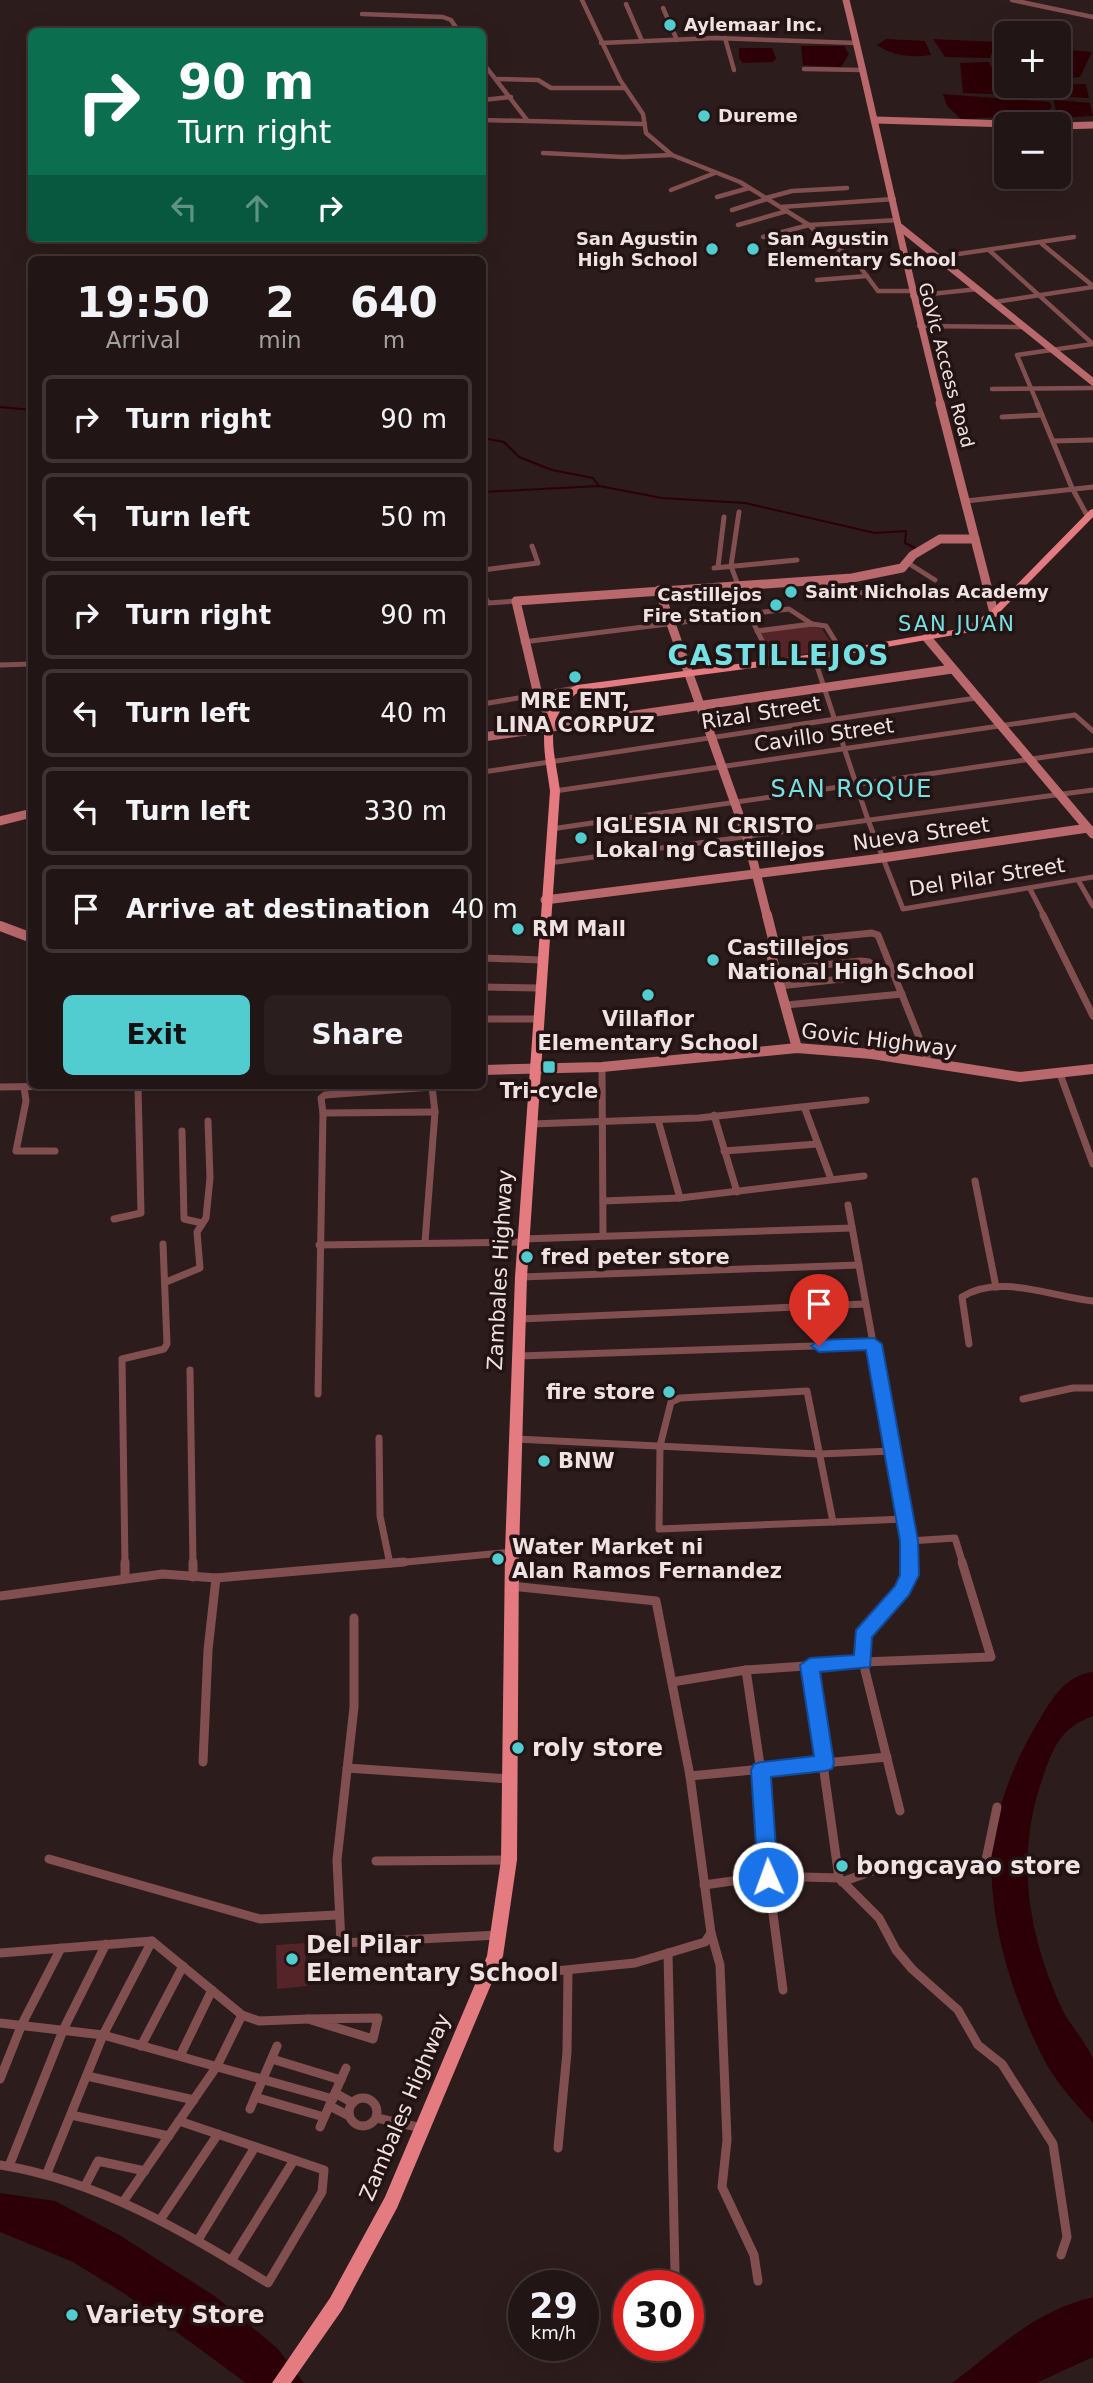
<!DOCTYPE html>
<html lang="en">
<head>
<meta charset="utf-8">
<style>
  :root { --surface:#221515; --page:#2a1e1e; --text:#f1f3f6; --muted:#a29fa0; --line:#3f3434; --accent:#52cdcf }
  body { margin:0; font-family:"DejaVu Sans",sans-serif; background:var(--page); color:var(--text); height:100vh; display:flex; flex-direction:column; font-size:26px; white-space:nowrap }
  * { box-sizing:border-box; margin:0 }
  p { font-size:23px; color:var(--muted) }
  .icon { flex:none; width:38px; height:38px; fill:none; stroke:currentColor; stroke-width:2; stroke-linecap:round; stroke-linejoin:round }
  .map { position:relative; flex:1; overflow:hidden }
  .panel { position:absolute; left:28px; top:256px; width:458px; height:833px; display:flex; flex-direction:column; background:var(--surface); border-radius:10px; box-shadow:0 7px 28px #0002,0 0 0 2px var(--line) }
  .panel>* { flex:none }
  .top-card { position:absolute; left:28px; top:28px; width:458px; height:214px; border-radius:10px; box-shadow:0 7px 28px #0002,0 0 0 2px var(--line); background:#0b6e4f; color:#fff; overflow:hidden }
  .buttons { position:absolute; left:994px; top:21px; display:grid; gap:14px }
  .buttons a { display:grid; place-items:center; width:77px; height:77px; border-radius:10px; background:var(--surface); box-shadow:0 7px 28px #0002,0 0 0 2px var(--line); font-size:35px }
  .speed { position:absolute; left:508px; top:2270px; display:flex; gap:14px; font-size:35px; font-weight:700; text-align:center }
  .speed>* { display:grid; place-content:center; width:91px; height:91px; border-radius:50%; background:var(--surface); box-shadow:0 7px 28px #0002,0 0 0 2px var(--line); line-height:1 }
  .speed small { font-size:18px; font-weight:400 }
  .speed .limit { border:10px solid #d22; background:#fff; color:#111 }
  .pin { position:absolute; display:grid; place-items:center; width:60px; height:60px; color:#fff; margin:-72px -30px; border-radius:50% 50% 50% 0; rotate:-45deg; box-shadow:0 0 7px #0007 }
  .pin .icon { rotate:45deg }
  .me { position:absolute; width:77px; margin:-38px; rotate:358deg; stroke-linejoin:round; filter:drop-shadow(0 0 5px #0008) }
  .turn { display:flex; align-items:center; gap:24px; height:147px; padding:0 35px; font-size:32px }
  .turn .icon { width:91px; height:91px; stroke-width:2.5 }
  .turn b { display:block; font-size:49px; line-height:60px }
  .lanes { display:flex; align-items:center; height:66px; padding:0 35px; background:#0003; justify-content:center; gap:35px; direction:ltr }
  .lanes .off { opacity:.35 }
  .eta { display:flex; justify-content:space-evenly; align-items:center; height:119px; text-align:center }
  .eta b { font-size:42px; font-weight:700; line-height:49px }
  .cta { display:flex; gap:14px; margin-top:auto; padding:14px 35px }
  .cta a { flex:1; height:80px; border-radius:10px; background:var(--accent); color:#111; font-size:28px; font-weight:700; line-height:80px; text-align:center }
  .cta a+a { background:var(--page); color:var(--text) }
  ul { padding:0; list-style:none }
  li { display:flex; align-items:center; gap:21px; height:88px; margin:0 14px 10px; padding:0 21px; border:4px solid var(--line); border-radius:10px }
  li div { flex:1 }
  li b { display:block; font-size:26px }
  li em { font-style:normal }
  .map>svg:first-child { display:block }
  .green { fill:#542428 }
  .water { fill:#2c0006 }
  .lines { fill:none; stroke-linecap:round; stroke-linejoin:round }
  .stream { stroke:#2c0006; stroke-width:2 }
  .street-far3 { stroke:#824f51; stroke-width:4.5 }
  .street-far2 { stroke:#824f51; stroke-width:5 }
  .street-far1 { stroke:#824f51; stroke-width:7 }
  .street { stroke:#824f51; stroke-width:9 }
  .secondary-far2 { stroke:#b9686c; stroke-width:7 }
  .secondary-far1 { stroke:#b9686c; stroke-width:9 }
  .secondary { stroke:#b9686c; stroke-width:10 }
  .primary { fill:#e37b81; fill-rule:evenodd }
  .route { fill:#1a73e8; stroke:#114b97; stroke-width:2 }
  .poi-dot { fill:#52cdcf; stroke:#231313; stroke-width:2.5 }
  .labels { text-anchor:middle; stroke-width:7; stroke-linejoin:round; paint-order:stroke }
  .far-poi-label { font-size:18px; font-weight:bold; fill:#eee2e2; stroke:#231313; text-anchor:start }
  .far-street-label { font-size:18px; fill:#eee2e2; stroke:#231313 }
  .far-quarter-label { font-size:21px; letter-spacing:2px; fill:#75e1e4; stroke:#231313 }
  .poi-label { font-size:21px; font-weight:bold; fill:#eee2e2; stroke:#231313; text-anchor:start }
  .street-label { font-size:21px; fill:#eee2e2; stroke:#231313 }
  .quarter-label { font-size:24px; letter-spacing:2px; fill:#75e1e4; stroke:#231313 }
  .near-poi-label { font-size:24px; font-weight:bold; fill:#eee2e2; stroke:#231313; text-anchor:start }
  .district-label { font-size:28px; font-weight:bold; letter-spacing:2px; fill:#75e1e4; stroke:#231313 }
</style>
</head>
<body>
<div class="map">
<svg width="1093" height="2383" viewBox="0 0 1093 2383">
  <rect width="100%" height="100%" fill="#2d1c1c"/>
  <g class="green">
    <polygon points="811,626 822,629 835,649 773,659 759,633"/>
    <polygon points="305,1943 307,1986 277,1989 276,1945"/>
  </g>
  <g class="water">
    <path d="M 886,39 L 925,41 L 931,55 C 911,58 893,56 877,45 Z"/>
    <polygon points="933,39 997,42 990,58 945,57"/>
    <polygon points="801,46 844,46 849,54 841,67 803,65"/>
    <polygon points="739,48 772,48 776,58 773,62 743,63 739,58"/>
    <polygon points="1059,49 1092,52 1080,77 1059,79"/>
    <polygon points="989,62 994,73 1006,86 1049,86 1049,96 963,93 960,63"/>
    <polygon points="1059,84 1086,84 1089,98 1052,96 1053,86"/>
    <path d="M 943,94 L 1049,102 L 1052,107 L 1047,112 C 1018,115 991,118 961,119 L 947,106 Z"/>
    <polygon points="1054,100 1090,103 1093,116 1057,118"/>
    <path d="M 1093,1672 L 1093,1716 C 1060,1728 1053,1748 1042,1780 C 1015,1858 1028,1934 1062,2009 C 1070,2026 1086,2041 1093,2059 C 1093,2073 1093,2108 1093,2123 C 1077,2105 1059,2086 1047,2065 C 1015,2006 988,1922 992,1855 C 995,1810 1014,1762 1037,1724 C 1050,1702 1064,1675 1093,1672 Z"/>
    <polygon points="0,2193 55,2201 121,2236 216,2297 278,2349 304,2383 246,2383 125,2294 73,2262 0,2232"/>
    <path d="M 1093,2297 L 1093,2357 L 1036,2383 L 952,2383 C 1000,2347 1033,2312 1093,2297 Z"/>
  </g>
  <g class="lines">
    <g class="stream">
      <polyline points="0,407 32,410"/>
      <polyline points="483,438 504,442 519,457 552,470 593,478 599,486"/>
      <polyline points="483,492 599,486 662,498 745,503 875,533 906,531 905,543 915,548"/>
    </g>
    <g class="street-far3">
      <polyline points="582,0 620,80 643,114 646,133 672,155 740,182 809,225 832,247 851,255 878,291 911,291"/>
      <polyline points="1012,0 1093,17"/>
      <polyline points="626,4 642,41"/>
      <polyline points="663,8 677,40"/>
      <polyline points="362,14 443,17 451,20 459,32"/>
      <polyline points="421,32 445,32"/>
      <polyline points="725,38 734,70"/>
      <polyline points="601,43 715,38 857,43"/>
      <polyline points="483,63 527,120"/>
      <polyline points="804,69 864,70"/>
      <polyline points="496,79 538,80 551,88 625,88"/>
      <polyline points="483,100 511,97"/>
      <polyline points="483,120 645,124"/>
      <polyline points="543,153 623,157 672,155"/>
      <polyline points="671,190 715,173"/>
      <polyline points="717,197 749,188"/>
      <polyline points="766,198 792,191 847,188"/>
      <polyline points="781,207 894,199"/>
      <polyline points="732,210 767,199"/>
      <polyline points="738,225 787,211"/>
      <polyline points="763,237 809,225 898,220"/>
      <polyline points="1042,244 1093,286"/>
      <polyline points="990,251 1093,344"/>
      <polyline points="904,262 1074,237"/>
      <polyline points="817,280 867,276"/>
      <polyline points="912,296 978,289"/>
      <polyline points="995,302 1093,287"/>
      <polyline points="919,326 1025,327"/>
      <polyline points="992,389 1093,388"/>
      <polyline points="1038,405 1017,355 1093,344"/>
    </g>
    <g class="street-far2">
      <polyline points="1037,403 1072,488 1088,517"/>
      <polyline points="1002,417 1042,415"/>
      <polyline points="1053,441 1093,440"/>
      <polyline points="966,501 1093,487"/>
      <polyline points="908,563 935,580"/>
      <polyline points="718,567 724,517"/>
      <polyline points="714,568 797,560"/>
      <polyline points="483,570 538,563 532,546"/>
      <polyline points="819,582 882,598 906,591"/>
      <polyline points="738,585 731,566 739,512"/>
      <polyline points="483,592 488,603 516,601"/>
      <polyline points="749,614 773,663"/>
      <polyline points="757,631 812,624 826,626 842,652"/>
      <polyline points="523,642 789,609 812,624"/>
      <polyline points="814,657 868,820 903,909 1093,877"/>
      <polyline points="0,665 32,664"/>
      <polyline points="483,704 576,688"/>
      <polyline points="483,772 976,698"/>
      <polyline points="555,791 1075,715 1093,731"/>
      <polyline points="551,829 1093,750"/>
      <polyline points="549,863 1093,790"/>
      <polyline points="1078,880 1093,906"/>
      <polyline points="1030,889 1044,916"/>
    </g>
    <g class="street-far1">
      <polyline points="1043,915 1093,1016"/>
      <polyline points="774,943 872,933 878,935 929,1062"/>
      <polyline points="483,958 541,960"/>
      <polyline points="776,970 861,961 869,962 884,974"/>
      <polyline points="780,986 894,973"/>
      <polyline points="483,987 539,988"/>
      <polyline points="786,1005 902,994"/>
      <polyline points="483,1019 538,1019"/>
      <polyline points="602,1067 603,1235"/>
      <polyline points="1060,1074 1093,1164"/>
      <polyline points="0,1087 138,1085"/>
      <polyline points="24,1087 26,1101 16,1151 55,1151"/>
      <polyline points="805,1109 831,1179"/>
      <polyline points="323,1113 321,1098 325,1095 432,1087 435,1112 425,1242"/>
      <polyline points="714,1115 737,1192"/>
      <polyline points="658,1120 680,1198"/>
      <polyline points="531,1124 699,1118 866,1100"/>
      <polyline points="182,1131 184,1219 202,1223"/>
      <polyline points="724,1151 817,1144"/>
      <polyline points="975,1181 996,1287"/>
      <polyline points="603,1201 680,1198 864,1176"/>
      <polyline points="848,1205 909,1541"/>
      <polyline points="114,1219 141,1213 138,1086"/>
      <polyline points="523,1239 852,1228"/>
      <polyline points="319,1245 523,1242"/>
      <polyline points="521,1277 859,1265"/>
      <polyline points="166,1282 200,1268 197,1232 206,1218 210,1178 208,1121"/>
      <polyline points="520,1319 865,1304"/>
      <path d="M 969,1344 L 962,1297 C 999,1273 1052,1297 1093,1301"/>
      <polyline points="519,1356 874,1344"/>
      <polyline points="190,1370 193,1564"/>
      <polygon points="807,1391 833,1522 659,1529 660,1446 671,1402 680,1398"/>
      <polyline points="318,1394 323,1113 435,1112"/>
      <polyline points="1023,1399 1073,1388 1093,1388"/>
      <polyline points="379,1438 380,1516 390,1564"/>
      <polyline points="516,1439 819,1454 892,1451"/>
      <polyline points="833,1522 904,1519"/>
      <polyline points="909,1541 910,1564"/>
      <polyline points="909,1541 955,1538 963,1564"/>
      <polyline points="125,1564 122,1359 164,1349 167,1344 163,1244"/>
      <polyline points="385,1564 512,1552"/>
    </g>
    <g class="street">
      <polyline points="125,1562 125,1578"/>
      <polyline points="193,1562 193,1577"/>
      <path d="M 910,1562 C 911,1592 882,1614 863,1635 L 863,1662 L 991,1657 L 962,1562"/>
      <polyline points="0,1596 163,1574 216,1578 404,1562"/>
      <polyline points="354,1618 354,1707 337,1860 341,1943 499,1935"/>
      <polyline points="809,1665 839,1878 879,1918 896,1950 912,1969 958,2010 978,2045 1002,2064 1053,2144 1067,2237 1061,2255"/>
      <polyline points="746,1670 765,1799 768,1876 783,1990"/>
      <polyline points="672,1682 746,1670 863,1662 900,1811"/>
      <polyline points="203,1762 208,1650 216,1578"/>
      <polyline points="347,1768 509,1779"/>
      <polyline points="690,1776 887,1757"/>
      <polyline points="49,1859 260,1919 336,1915"/>
      <polyline points="376,1861 508,1860"/>
      <polyline points="842,1882 886,1866 978,1867 986,1860 997,1807"/>
      <polyline points="704,1885 768,1876 839,1878"/>
      <polyline points="711,1933 720,1965 727,2140 722,2187 754,2255 758,2281"/>
      <polyline points="0,1953 152,1941"/>
      <polyline points="668,1953 675,2272"/>
      <polyline points="486,1978 635,1963 705,1942 711,1933 690,1776 656,1601 511,1586"/>
      <polygon points="378,2018 373,2039 308,2019"/>
      <polyline points="0,2023 103,2035 333,2099"/>
      <polyline points="141,2046 183,1966"/>
      <polyline points="180,2056 212,1990"/>
      <polyline points="272,2059 341,2080"/>
      <polyline points="87,2076 194,2100"/>
      <polyline points="0,2079 22,2024 61,1948"/>
      <polyline points="335,2093 353,2103"/>
      <polyline points="255,2097 324,2117"/>
      <circle cx="363" cy="2112" r="14"/>
      <polyline points="330,2106 349,2116"/>
      <polyline points="250,2109 277,2046"/>
      <polyline points="71,2115 169,2136"/>
      <polyline points="377,2118 422,2128"/>
      <polyline points="320,2127 346,2068"/>
      <polyline points="558,2148 567,2052 568,1971"/>
      <path d="M 0,2165 C 100,2181 183,2231 268,2283 L 322,2192 L 324,2170 L 179,2121"/>
      <polyline points="9,2166 64,2028 106,1944"/>
      <polyline points="47,2173 103,2035 152,1941 242,2015"/>
      <polyline points="86,2184 98,2161 145,2171"/>
      <polyline points="123,2202 217,2066 242,2015 259,2021 308,2019"/>
      <polyline points="160,2220 218,2134"/>
      <polyline points="198,2240 255,2147"/>
      <polyline points="231,2261 294,2160"/>
    </g>
    <g class="secondary-far2">
      <path d="M 846,0 C 879,135 906,270 941,405"/>
      <polyline points="875,120 1010,124"/>
      <polyline points="1059,126 1093,125"/>
      <polyline points="900,227 1093,382"/>
    </g>
    <g class="secondary-far1">
      <polyline points="940,403 994,613"/>
      <polyline points="659,590 747,837 767,916"/>
      <polyline points="927,638 1093,834"/>
      <polyline points="549,716 538,695 516,601 852,578 902,568 913,555 940,539 975,539"/>
      <polyline points="483,737 952,669"/>
      <polyline points="0,821 32,813"/>
      <polyline points="545,900 882,858 1088,828"/>
    </g>
    <g class="secondary">
      <polyline points="767,915 774,943 772,958 797,1048"/>
      <polyline points="0,926 32,938"/>
      <polyline points="483,1070 602,1067 797,1048 872,1054 1020,1077 1093,1069"/>
    </g>
    <path class="primary" d="M 1093,509 L 1093,517 L 997,615 L 971,632 L 814,660 L 580,691 C 540,719 555,750 560,791 L 527,1277 L 519,1552 L 517,1860 L 503,1956 L 397,2208 L 342,2310 L 291,2383 L 272,2383 L 330,2298 L 385,2197 L 487,1956 L 501,1860 L 505,1552 L 515,1277 L 550,791 C 545,753 531,704 577,685 L 814,654 L 965,628 L 991,611 L 1090,510 Z"/>
  </g>
  <polygon class="route" points="874,1338 882,1344 918,1541 919,1575 909,1595 872,1637 870,1667 820,1672 834,1763 832,1769 825,1771 771,1777 778,1877 775,1883 768,1885 761,1883 758,1877 751,1770 754,1764 761,1762 814,1756 800,1665 810,1658 854,1655 856,1630 895,1586 900,1575 900,1541 866,1350 819,1352 811,1346 819,1340"/>
  <g class="poi-dot">
    <circle cx="670" cy="25" r="7"/>
    <circle cx="704" cy="116" r="7"/>
    <circle cx="712" cy="249" r="7"/>
    <circle cx="753" cy="249" r="7"/>
    <circle cx="791" cy="592" r="7"/>
    <circle cx="776" cy="605" r="7"/>
    <circle cx="575" cy="677" r="7"/>
    <circle cx="581" cy="838" r="7"/>
    <circle cx="518" cy="929" r="7"/>
    <circle cx="713" cy="960" r="7"/>
    <circle cx="648" cy="995" r="7"/>
    <rect x="542" y="1060" width="14" height="14" rx="3.5"/>
    <circle cx="527" cy="1257" r="7"/>
    <circle cx="669" cy="1392" r="7"/>
    <circle cx="544" cy="1461" r="7"/>
    <circle cx="498" cy="1559" r="7"/>
    <circle cx="518" cy="1748" r="7"/>
    <circle cx="842" cy="1866" r="7"/>
    <circle cx="292" cy="1959" r="7"/>
    <circle cx="72" cy="2315" r="7"/>
  </g>
  <g class="labels">
    <g class="far-poi-label">
      <text x="684" y="31">Aylemaar Inc.</text>
      <text x="718" y="122">Dureme</text>
      <text x="698" y="245" text-anchor="end">San Agustin<tspan x="698" dy="21">High School</tspan></text>
      <text x="767" y="245">San Agustin<tspan x="767" dy="21">Elementary School</tspan></text>
      <text x="805" y="598">Saint Nicholas Academy</text>
      <text x="762" y="601" text-anchor="end">Castillejos<tspan x="762" dy="21">Fire Station</tspan></text>
    </g>
    <g class="far-street-label">
      <text transform="translate(946 365) rotate(75)" y="6">GoVic Access Road</text>
    </g>
    <g class="far-quarter-label">
      <text x="957" y="631">SAN JUAN</text>
    </g>
    <g class="poi-label">
      <text x="575" y="708" text-anchor="middle">MRE ENT,<tspan x="575" dy="24">LINA CORPUZ</tspan></text>
      <text x="595" y="833">IGLESIA NI CRISTO<tspan x="595" dy="24">Lokal ng Castillejos</tspan></text>
      <text x="532" y="936">RM Mall</text>
      <text x="727" y="955">Castillejos<tspan x="727" dy="24">National High School</tspan></text>
      <text x="648" y="1026" text-anchor="middle">Villaflor<tspan x="648" dy="24">Elementary School</tspan></text>
      <text x="549" y="1098" text-anchor="middle">Tri-cycle</text>
      <text x="541" y="1264">fred peter store</text>
      <text x="655" y="1399" text-anchor="end">fire store</text>
      <text x="558" y="1468">BNW</text>
      <text x="512" y="1554">Water Market ni<tspan x="512" dy="24">Alan Ramos Fernandez</tspan></text>
    </g>
    <g class="street-label">
      <text transform="translate(761 713) rotate(-9)" y="7">Rizal Street</text>
      <text transform="translate(824 735) rotate(-8)" y="7">Cavillo Street</text>
      <text transform="translate(921 834) rotate(-8)" y="7">Nueva Street</text>
      <text transform="translate(987 877) rotate(-9)" y="7">Del Pilar Street</text>
      <text transform="translate(879 1040) rotate(7)" y="7">Govic Highway</text>
      <text transform="translate(500 1270) rotate(-87)" y="7">Zambales Highway</text>
      <text transform="translate(405 2107) rotate(-67)" y="7">Zambales Highway</text>
    </g>
    <g class="quarter-label">
      <text x="852" y="797">SAN ROQUE</text>
    </g>
    <g class="near-poi-label">
      <text x="532" y="1756">roly store</text>
      <text x="856" y="1874">bongcayao store</text>
      <text x="306" y="1953">Del Pilar<tspan x="306" dy="28">Elementary School</tspan></text>
      <text x="86" y="2323">Variety Store</text>
    </g>
    <g class="district-label">
      <text x="779" y="665">CASTILLEJOS</text>
    </g>
  </g>
</svg>
<div class="buttons">
<a>+</a>
<a>−</a>
</div>
<div class="speed"><div>29<small>km/h</small></div><div class="limit">30</div></div>
<div class="pin" style="left:819px;top:1346px;background:#d93025"><svg class="icon" aria-label="arrive" viewBox="0 0 24 24"><path d="M6 21V4h12l-3 4 3 4H6"/></svg></div>
<svg class="me" style="left:768px;top:1877px" viewBox="-20 -20 40 40"><circle r="17" fill="#1a73e8" stroke="#fff" stroke-width="3"/><path d="M0-11L8 9 0 5-8 9z" fill="#fff"/></svg>
<div class="top-card">
<div class="turn"><svg class="icon" aria-label="right" viewBox="0 0 24 24"><path d="M7 20v-9h11M14 6l5 5-5 5"/></svg><div><b>90 m</b>Turn right</div></div>
<div class="lanes"><svg class="icon off" aria-label="left" viewBox="0 0 24 24"><path d="M17 20v-9H6M10 6l-5 5 5 5"/></svg><svg class="icon off" aria-label="ahead" viewBox="0 0 24 24"><path d="M12 20V5M6 11l6-6 6 6"/></svg><svg class="icon" aria-label="right" viewBox="0 0 24 24"><path d="M7 20v-9h11M14 6l5 5-5 5"/></svg></div>
</div>
<section class="panel">
<div class="eta">
<div><b>19:50</b><p>Arrival</p></div>
<div><b>2</b><p>min</p></div>
<div><b>640</b><p>m</p></div>
</div>
<ul>
<li><svg class="icon" aria-label="right" viewBox="0 0 24 24"><path d="M7 20v-9h11M14 6l5 5-5 5"/></svg><div><b>Turn right</b></div><em>90 m</em></li>
<li><svg class="icon" aria-label="left" viewBox="0 0 24 24"><path d="M17 20v-9H6M10 6l-5 5 5 5"/></svg><div><b>Turn left</b></div><em>50 m</em></li>
<li><svg class="icon" aria-label="right" viewBox="0 0 24 24"><path d="M7 20v-9h11M14 6l5 5-5 5"/></svg><div><b>Turn right</b></div><em>90 m</em></li>
<li><svg class="icon" aria-label="left" viewBox="0 0 24 24"><path d="M17 20v-9H6M10 6l-5 5 5 5"/></svg><div><b>Turn left</b></div><em>40 m</em></li>
<li><svg class="icon" aria-label="left" viewBox="0 0 24 24"><path d="M17 20v-9H6M10 6l-5 5 5 5"/></svg><div><b>Turn left</b></div><em>330 m</em></li>
<li><svg class="icon" aria-label="arrive" viewBox="0 0 24 24"><path d="M6 21V4h12l-3 4 3 4H6"/></svg><div><b>Arrive at destination</b></div><em>40 m</em></li>
</ul>
<div class="cta"><a>Exit</a><a>Share</a></div>
</section>
</div>
</body>
</html>
